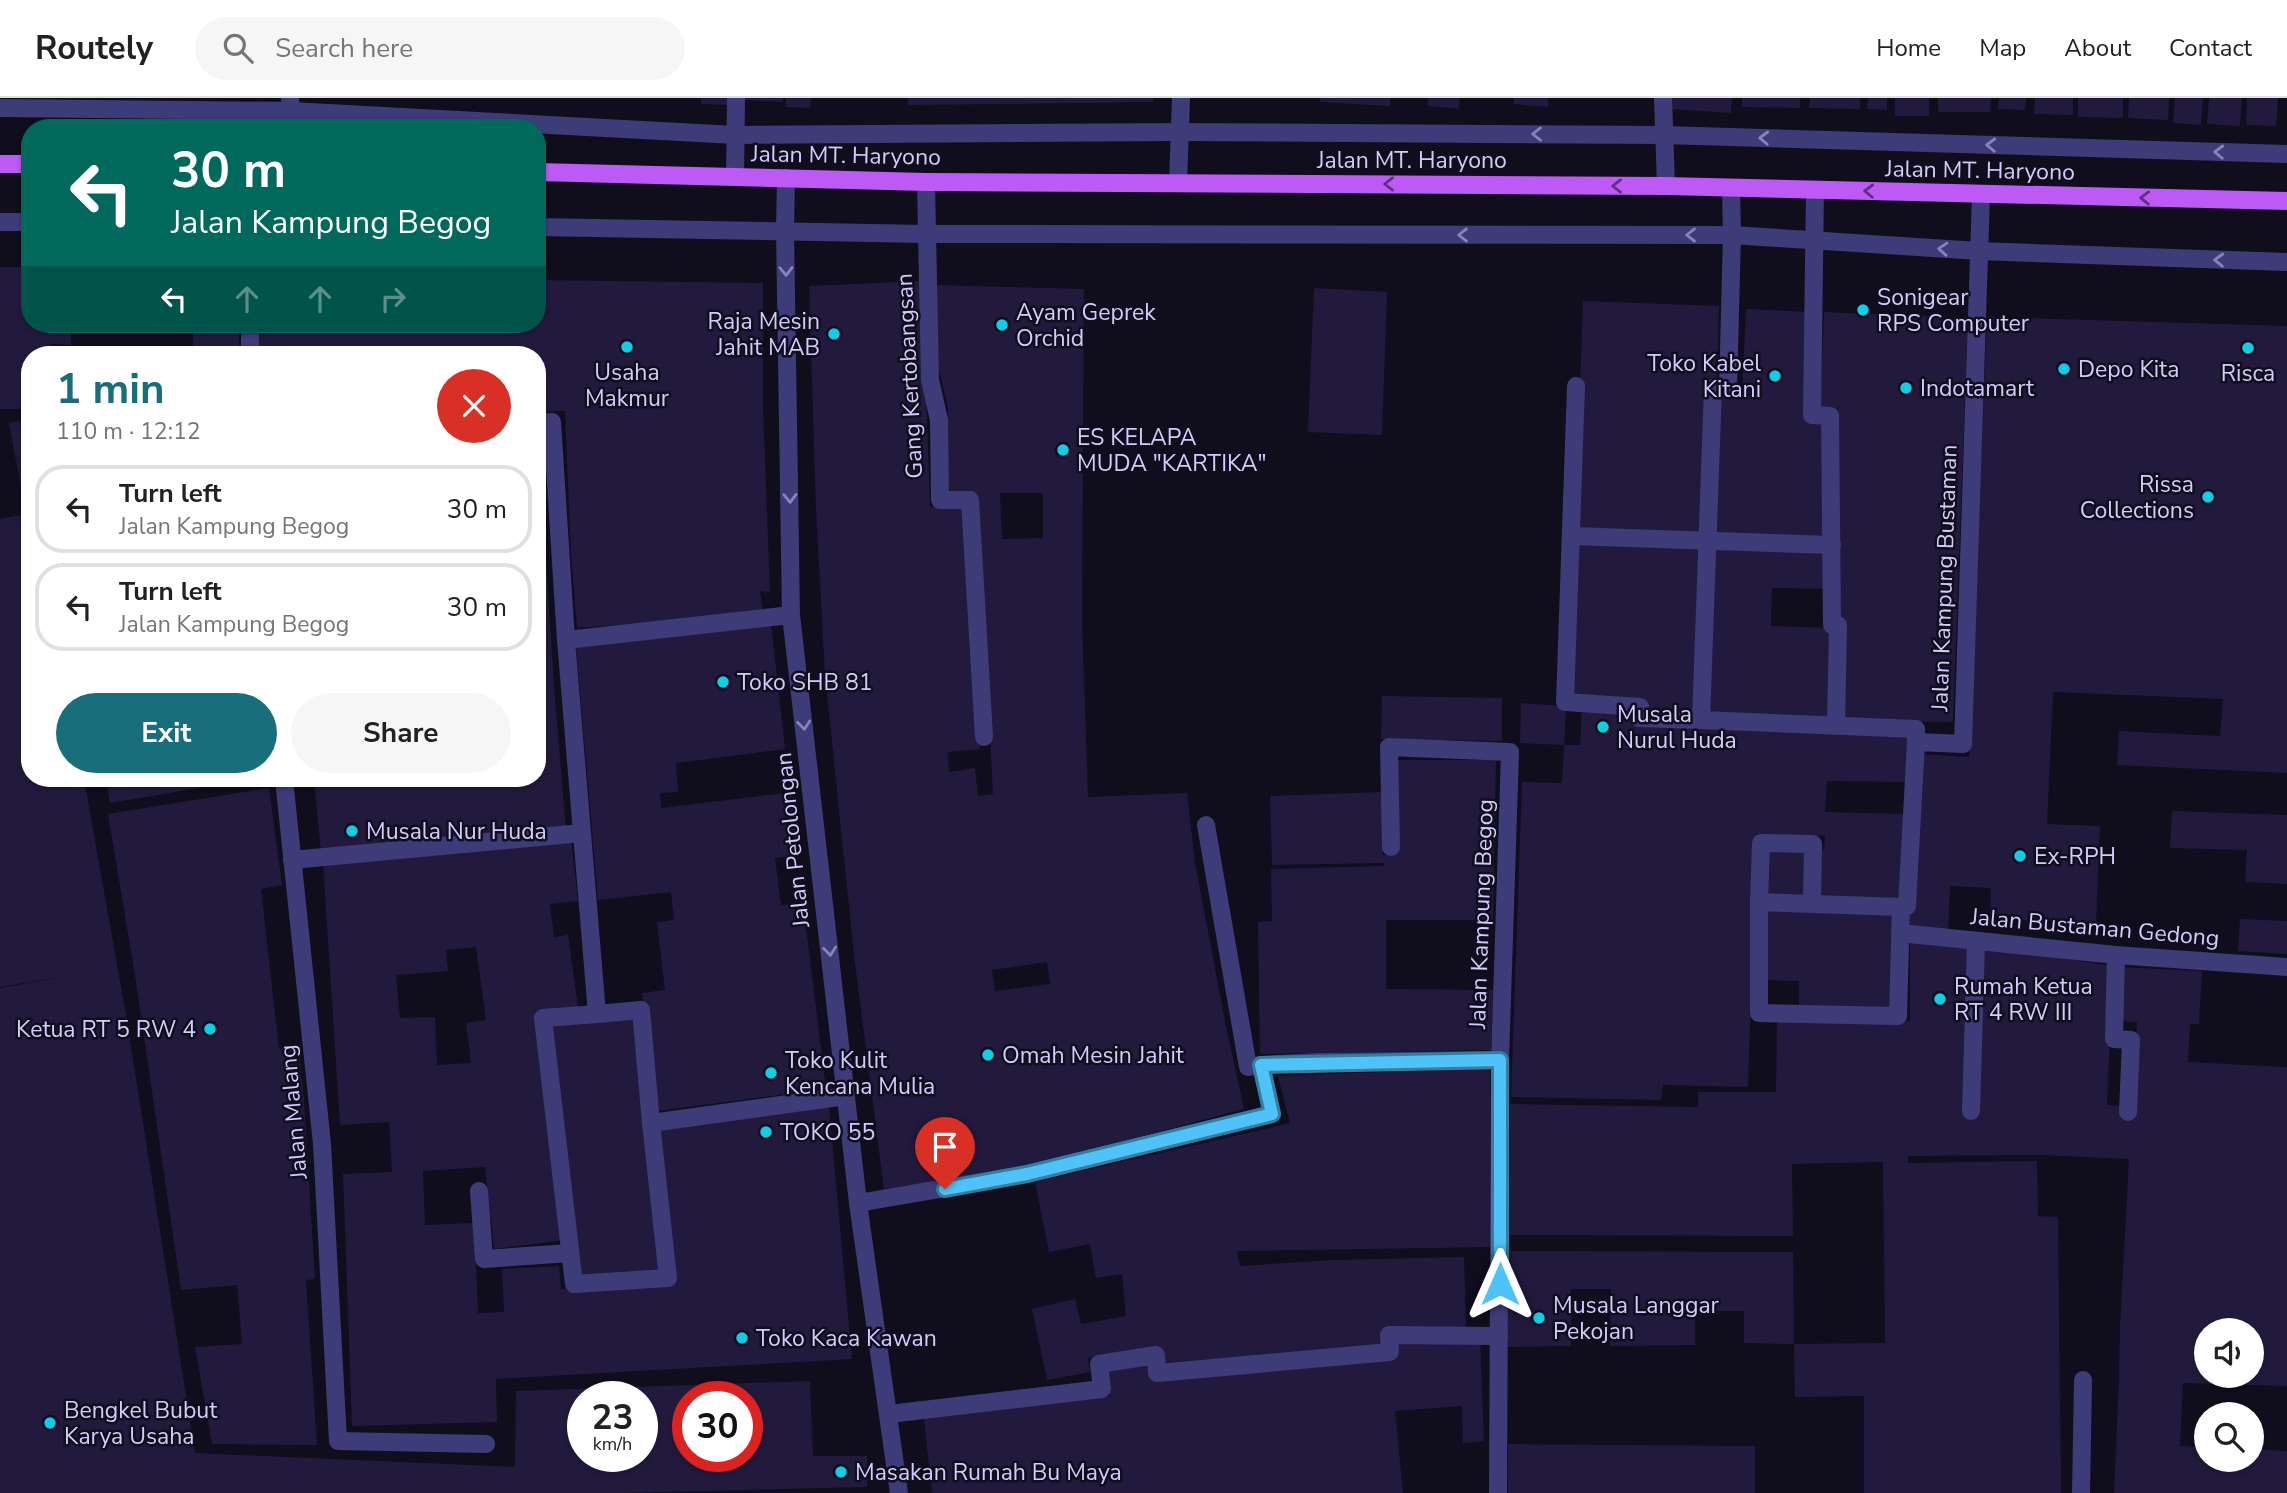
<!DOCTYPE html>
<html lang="en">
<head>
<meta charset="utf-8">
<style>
  :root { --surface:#fff; --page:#f6f6f6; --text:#202124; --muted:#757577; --line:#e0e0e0; --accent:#186e7b }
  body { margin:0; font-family:"Nunito Sans",sans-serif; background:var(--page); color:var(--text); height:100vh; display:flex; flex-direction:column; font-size:26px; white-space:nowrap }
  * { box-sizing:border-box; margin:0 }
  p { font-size:23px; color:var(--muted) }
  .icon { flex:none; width:38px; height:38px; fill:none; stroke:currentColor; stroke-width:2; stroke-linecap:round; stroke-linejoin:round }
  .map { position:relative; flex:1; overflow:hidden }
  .sheet { position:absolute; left:21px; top:248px; width:525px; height:441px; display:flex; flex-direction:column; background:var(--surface); border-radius:28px; box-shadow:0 2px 5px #0004 }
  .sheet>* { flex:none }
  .hud { position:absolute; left:21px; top:21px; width:525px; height:214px; border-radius:28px; box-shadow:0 2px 5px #0004; background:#00695c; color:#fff; overflow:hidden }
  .buttons { position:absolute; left:2194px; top:1220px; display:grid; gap:14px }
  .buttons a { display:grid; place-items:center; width:70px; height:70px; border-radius:50%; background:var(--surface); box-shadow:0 2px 5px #0004; font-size:35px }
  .speed { position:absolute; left:567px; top:1283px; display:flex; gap:14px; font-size:35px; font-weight:700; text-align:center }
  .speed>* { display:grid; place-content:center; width:91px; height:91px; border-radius:50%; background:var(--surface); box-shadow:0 2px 5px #0004; line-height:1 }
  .speed small { font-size:18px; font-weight:400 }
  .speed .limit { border:10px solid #d22; background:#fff; color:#111 }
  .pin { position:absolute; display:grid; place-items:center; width:60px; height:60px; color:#fff; margin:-72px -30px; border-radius:50% 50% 50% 0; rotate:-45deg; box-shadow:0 0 7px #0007 }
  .pin .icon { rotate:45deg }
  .me { position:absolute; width:77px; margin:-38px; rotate:0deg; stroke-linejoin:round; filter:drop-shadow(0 0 5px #0008) }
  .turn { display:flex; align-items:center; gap:24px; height:147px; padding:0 35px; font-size:32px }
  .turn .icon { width:91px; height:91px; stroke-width:2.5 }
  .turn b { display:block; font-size:49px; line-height:60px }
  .lanes { display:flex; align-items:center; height:66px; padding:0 35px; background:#0003; justify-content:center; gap:35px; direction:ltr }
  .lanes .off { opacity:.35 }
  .round { display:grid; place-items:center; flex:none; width:74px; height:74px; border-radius:37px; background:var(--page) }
  .summary { display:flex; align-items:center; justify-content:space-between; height:119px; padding:0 35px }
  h1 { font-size:42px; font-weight:700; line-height:52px; color:var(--accent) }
  .primary-button { display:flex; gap:14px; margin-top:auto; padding:14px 35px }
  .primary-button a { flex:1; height:80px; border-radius:42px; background:var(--accent); color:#fff; font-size:28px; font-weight:700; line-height:80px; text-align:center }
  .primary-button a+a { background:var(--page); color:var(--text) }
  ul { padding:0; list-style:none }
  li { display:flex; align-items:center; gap:21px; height:88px; margin:0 14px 10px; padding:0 21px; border:4px solid var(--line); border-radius:28px }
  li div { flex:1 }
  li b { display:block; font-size:26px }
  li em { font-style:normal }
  header { display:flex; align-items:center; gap:42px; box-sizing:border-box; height:98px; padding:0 35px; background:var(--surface); border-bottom:2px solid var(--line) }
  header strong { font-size:33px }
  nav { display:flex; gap:38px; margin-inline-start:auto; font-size:24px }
  .search { width:490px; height:63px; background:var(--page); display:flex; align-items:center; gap:18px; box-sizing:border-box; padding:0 24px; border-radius:38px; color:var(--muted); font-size:26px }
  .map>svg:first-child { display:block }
  .building { fill:#221a3d; fill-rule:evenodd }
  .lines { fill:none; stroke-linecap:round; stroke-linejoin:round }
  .minor { stroke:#3e3b79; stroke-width:18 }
  .primary { stroke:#bd5af5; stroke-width:18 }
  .oneway { stroke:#8884ba }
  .oneway2 { stroke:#5e307e }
  .route-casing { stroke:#337fa1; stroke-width:18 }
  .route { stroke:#4fc3f7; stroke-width:12 }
  .poi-dot { fill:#0ecde6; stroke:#100d1d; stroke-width:2.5 }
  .labels { text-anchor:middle; stroke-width:5; stroke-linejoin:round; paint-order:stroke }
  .street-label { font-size:23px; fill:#d2ccfc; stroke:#100d1d }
  .poi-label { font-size:23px; fill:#d2ccfc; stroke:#100d1d; text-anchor:start }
</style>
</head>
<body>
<header>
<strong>Routely</strong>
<div class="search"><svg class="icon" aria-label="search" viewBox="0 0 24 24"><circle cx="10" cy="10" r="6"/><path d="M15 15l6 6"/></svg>Search here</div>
<nav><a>Home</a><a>Map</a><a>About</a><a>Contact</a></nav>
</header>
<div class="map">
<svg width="2287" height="1395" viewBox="0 0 2287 1395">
  <rect width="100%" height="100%" fill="#100d1d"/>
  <g class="building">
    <polygon points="701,0 728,0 727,7 701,6"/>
    <polygon points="742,0 783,0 783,4 741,2"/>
    <polygon points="786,0 811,0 810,10 786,9"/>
    <polygon points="908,0 1153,0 1153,4 908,7"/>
    <polygon points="1320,0 1390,0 1390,8 1320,4"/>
    <polygon points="1428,0 1460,0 1459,11 1428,8"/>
    <polygon points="1514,0 1548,0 1548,9 1514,6"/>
    <polygon points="1672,0 1732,0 1731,15 1671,11"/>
    <polygon points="1742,0 1800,0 1800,10 1742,9"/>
    <polygon points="1810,0 1860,0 1860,11 1809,10"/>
    <polygon points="1868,0 1887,0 1887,12 1867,11"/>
    <rect x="1895" y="0" width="34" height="18"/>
    <polygon points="1938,0 1991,0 1990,14 1938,14"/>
    <polygon points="1999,0 2026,0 2025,12 1998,11"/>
    <polygon points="2035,0 2073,0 2073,17 2034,16"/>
    <polygon points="2078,0 2123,0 2123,20 2078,19"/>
    <polygon points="2129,0 2169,0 2168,22 2128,20"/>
    <polygon points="2175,0 2203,0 2201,27 2173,25"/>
    <polygon points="2209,0 2242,0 2240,28 2207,26"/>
    <polygon points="2247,0 2278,0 2276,28 2246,27"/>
    <polygon points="0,169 30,169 30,226 71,226 71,247 51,246 52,257 30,257 30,311 0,311"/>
    <polygon points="537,182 763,185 763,309 770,494 760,493 763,516 577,530 571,458 565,313 537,314 537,257 256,257 257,226 537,226"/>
    <path d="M 922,183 L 930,409 L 965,407 L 980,651 L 948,654 L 949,674 L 975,670 L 978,698 L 993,696 L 977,396 L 948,396 L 948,309 L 937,264 L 935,187 L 1084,191 L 1082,523 L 1088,699 L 1187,695 L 1195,765 L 1226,928 L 1244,1011 L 1013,1073 L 884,1091 L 854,857 L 825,576 L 816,412 L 809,188 ZM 1000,395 L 1043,395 L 1043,440 L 1002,441 ZM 1047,864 L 1050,886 L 995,893 L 992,872 Z"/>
    <polygon points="1314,190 1387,194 1382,337 1308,334"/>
    <polygon points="1583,203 1719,208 1717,286 1704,438 1575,434"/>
    <polygon points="1746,211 1811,214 1805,320 1827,321 1829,441 1711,436 1716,294 1742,296"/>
    <polygon points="1824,214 1968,220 1953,624 1841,622 1835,519 1836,466 1820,312"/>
    <polygon points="1987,219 2287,228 2287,675 2117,667 2119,633 2220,638 2223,601 2053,594 2047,726 2100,728 2096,825 1990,821 1991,790 1950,788 1948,832 1909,830 1919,656 1969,659"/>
    <rect x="193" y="226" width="46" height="31"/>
    <path d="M 30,321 L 30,488 L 28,488 L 30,501 L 30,681 L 84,681 L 126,917 L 195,1355 L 515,1369 L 516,1293 L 810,1283 L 813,1358 L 867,1358 L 867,1389 L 620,1395 L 0,1395 L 0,890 L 67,878 L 0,889 L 0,421 L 26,416 L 9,325 ZM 583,1298 L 642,1298 L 642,1358 L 583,1358 ZM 688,1298 L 747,1298 L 747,1358 L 688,1358 Z"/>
    <polygon points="537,350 539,350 554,588 566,731 321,754 314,681 537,681"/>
    <polygon points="1574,443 1702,447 1697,618 1568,601"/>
    <polygon points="1713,446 1829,449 1828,491 1772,490 1771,528 1833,530 1832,622 1707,619"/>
    <polygon points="771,526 785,651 676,665 678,694 660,695 661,710 792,694 799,757 775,760 781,807 803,805 826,991 657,1013 642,895 665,892 657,824 674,822 671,794 598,802 576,548"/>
    <polygon points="1382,598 1502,600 1502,643 1381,641"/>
    <polygon points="1521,605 1566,608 1564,647 1580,647 1582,609 1909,635 1907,684 1827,683 1825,714 1906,716 1902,802 1816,798 1817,751 1824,751 1825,738 1756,736 1748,989 1663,987 1661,1002 1511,999 1522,684 1562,685 1564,647 1520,645"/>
    <polygon points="1396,662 1496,662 1493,822 1386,822 1386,891 1493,892 1491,952 1260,956 1258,824 1272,823 1271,771 1384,768 1384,765 1272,767 1270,698 1382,694 1383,757 1395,757"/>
    <polygon points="106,681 246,681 246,682 110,705"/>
    <polygon points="269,690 282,787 261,791 279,951 298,948 304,1002 315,1181 306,1182 317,1347 212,1346 195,1249 242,1246 237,1187 181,1192 135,877 108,716"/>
    <polygon points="2172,713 2287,717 2287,786 2245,784 2247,752 2170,750"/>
    <path d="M 571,740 L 578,803 L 550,806 L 554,839 L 568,837 L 578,909 L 538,915 L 565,1142 L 494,1151 L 485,1069 L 423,1073 L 425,1127 L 474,1125 L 478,1215 L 504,1214 L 502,1171 L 559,1168 L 561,1191 L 672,1185 L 655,1029 L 829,1009 L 852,1261 L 496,1281 L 497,1324 L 352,1328 L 343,1076 L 392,1074 L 389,1024 L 340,1027 L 323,765 ZM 476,849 L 486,922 L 466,925 L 471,965 L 437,967 L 435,919 L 400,920 L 396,877 L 448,873 L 446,852 Z"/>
    <polygon points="1764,749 1811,751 1809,798 1763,797"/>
    <polygon points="1764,812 1897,815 1894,915 1799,911 1799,883 1762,882"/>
    <polygon points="2240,821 2287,823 2287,856 2238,853"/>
    <path d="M 1910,844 L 1982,848 L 2113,868 L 2107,1007 L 2123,1008 L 2132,1021 L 2137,924 L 2118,923 L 2120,869 L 2202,873 L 2199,926 L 2190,926 L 2188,964 L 2287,969 L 2287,1288 L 2183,1285 L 2180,1348 L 2207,1349 L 2207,1362 L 2252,1362 L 2252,1351 L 2287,1353 L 2287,1395 L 2114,1395 L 2119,1282 L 2120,1229 L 2129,1061 L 2038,1057 L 1908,1058 L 1908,1065 L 2037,1063 L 2038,1118 L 2058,1119 L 2061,1395 L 1864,1395 L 1864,1298 L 1795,1299 L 1794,1246 L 1885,1245 L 1883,1064 L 1792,1066 L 1793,1138 L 1509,1137 L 1510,1006 L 1698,1009 L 1698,994 L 1776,994 L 1777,922 L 1910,923 ZM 2207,1232 L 2252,1232 L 2252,1278 L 2207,1278 Z"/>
    <polygon points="637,917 663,1176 576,1184 550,926"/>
    <polygon points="1490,970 1491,1149 1237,1153 1240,1168 1334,1162 1464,1159 1466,1232 1386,1248 1160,1265 1130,1253 1088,1260 1090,1274 1047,1282 1032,1211 1075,1201 1081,1226 1126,1218 1122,1176 1096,1180 1090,1146 1049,1154 1035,1084 1290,1025 1278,978"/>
    <polygon points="1507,1153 1793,1154 1794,1246 1744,1245 1744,1213 1695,1213 1695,1247 1610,1248 1611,1191 1571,1191 1571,1248 1508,1249"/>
    <polygon points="1480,1240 1484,1343 1463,1345 1462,1308 1395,1313 1403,1395 932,1395 924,1321 1110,1298 1107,1268 1152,1261 1154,1281 1339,1264 1391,1242"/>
    <polygon points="1508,1346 1755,1348 1755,1395 1508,1395"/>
  </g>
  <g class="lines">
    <g class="minor">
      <polyline points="290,0 292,30"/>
      <polyline points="1663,0 1666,88"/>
      <polyline points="0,10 291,13 735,37 1179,34 1664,37 2287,56"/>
      <polyline points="735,79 736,0"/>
      <polyline points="786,80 785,133 791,517 858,1105 899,1395"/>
      <polyline points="926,84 930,282 939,322 940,402 970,402 984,639"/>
      <polyline points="1178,85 1181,0"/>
      <polyline points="1815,92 1812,317 1830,318 1832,527 1838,527 1836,628"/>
      <polyline points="0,124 30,124"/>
      <polyline points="537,129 926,136 1732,137 1979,153 2287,164"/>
      <polyline points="250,226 250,257"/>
      <polyline points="1576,288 1565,604 1640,609 1639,620 1701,622 1713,290 1728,291 1732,137 1731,90"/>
      <polyline points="537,325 552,324 566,542 597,916 543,920 574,1186 668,1180 651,1025 846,998"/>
      <polyline points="1572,438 1832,447"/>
      <polyline points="566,542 791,517"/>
      <polyline points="1701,622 1916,631 1916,644"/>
      <polyline points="284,681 322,1046 338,1343 486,1346"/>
      <polyline points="1206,727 1248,969 1261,967"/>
      <polyline points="1391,749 1389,649 1510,654 1500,962 1498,1395"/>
      <polyline points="292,762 582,735"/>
      <polygon points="1759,804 1901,809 1898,918 1759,915"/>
      <polyline points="1759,804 1761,745 1813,746 1812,804"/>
      <polyline points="1901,809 1907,808 1916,644 1963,646 1981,97"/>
      <polyline points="1900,835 2116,857 2287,869"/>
      <polyline points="2116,857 2114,941 2131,942 2128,1014"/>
      <polyline points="597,916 641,912 651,1025"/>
      <polyline points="1971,1013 1976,844"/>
      <polyline points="479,1093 484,1161 570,1155"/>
      <polyline points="858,1105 1027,1076 1272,1016 1261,967 1318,964 1500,962"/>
      <polyline points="889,1316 1102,1291 1099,1266 1156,1257 1157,1275 1390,1254 1389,1237 1499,1238"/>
      <polyline points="2081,1395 2083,1282"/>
    </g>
    <g class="primary">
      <polyline points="0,66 30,66"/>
      <polyline points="537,74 926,84 1666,88 2287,103"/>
    </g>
  </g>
  <defs><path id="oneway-chevron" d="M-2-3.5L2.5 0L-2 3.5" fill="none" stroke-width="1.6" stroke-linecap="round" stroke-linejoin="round" transform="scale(1.75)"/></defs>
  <g class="oneway">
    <use href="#oneway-chevron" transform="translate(1537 36) rotate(-180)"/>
    <use href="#oneway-chevron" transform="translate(1764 40) rotate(-178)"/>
    <use href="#oneway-chevron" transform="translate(1991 47) rotate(-178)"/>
    <use href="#oneway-chevron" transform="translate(2219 54) rotate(-178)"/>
    <use href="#oneway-chevron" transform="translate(1463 137) rotate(-180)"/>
    <use href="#oneway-chevron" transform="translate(1691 137) rotate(-180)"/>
    <use href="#oneway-chevron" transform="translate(1943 151) rotate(-176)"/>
    <use href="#oneway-chevron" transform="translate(2219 162) rotate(-178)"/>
    <use href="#oneway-chevron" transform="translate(786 173) rotate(89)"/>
    <use href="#oneway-chevron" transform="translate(790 400) rotate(89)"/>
    <use href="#oneway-chevron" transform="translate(804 627) rotate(84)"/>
    <use href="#oneway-chevron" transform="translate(830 853) rotate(84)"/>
  </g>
  <g class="oneway2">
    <use href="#oneway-chevron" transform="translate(1389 86) rotate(-180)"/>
    <use href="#oneway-chevron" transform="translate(1617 88) rotate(-180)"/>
    <use href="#oneway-chevron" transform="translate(1869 93) rotate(-178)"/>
    <use href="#oneway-chevron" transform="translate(2145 100) rotate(-179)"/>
  </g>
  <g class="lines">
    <defs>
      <polyline id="route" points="945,1091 1027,1076 1272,1016 1261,967 1500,962 1500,1186"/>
    </defs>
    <use href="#route" class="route-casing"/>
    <use href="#route" class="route"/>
  </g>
  <g class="poi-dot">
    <circle cx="1863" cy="212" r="7"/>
    <circle cx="1002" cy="227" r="7"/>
    <circle cx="834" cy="236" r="7"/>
    <circle cx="627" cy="249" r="7"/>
    <circle cx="2248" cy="250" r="7"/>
    <circle cx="2064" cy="271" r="7"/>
    <circle cx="1775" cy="278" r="7"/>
    <circle cx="1906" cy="290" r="7"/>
    <circle cx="1063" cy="352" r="7"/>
    <circle cx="2208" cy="399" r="7"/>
    <circle cx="723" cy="584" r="7"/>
    <circle cx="1603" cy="629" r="7"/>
    <circle cx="352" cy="733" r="7"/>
    <circle cx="2020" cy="758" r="7"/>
    <circle cx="1940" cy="901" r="7"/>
    <circle cx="210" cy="931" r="7"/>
    <circle cx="988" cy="957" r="7"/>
    <circle cx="771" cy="975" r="7"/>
    <circle cx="766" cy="1034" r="7"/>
    <circle cx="1539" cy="1220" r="7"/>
    <circle cx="742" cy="1240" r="7"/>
    <circle cx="50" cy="1325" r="7"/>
    <circle cx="841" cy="1374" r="7"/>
  </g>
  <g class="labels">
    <g class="street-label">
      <text transform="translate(846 57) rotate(1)" y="8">Jalan MT. Haryono</text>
      <text x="1412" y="70">Jalan MT. Haryono</text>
      <text transform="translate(1980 72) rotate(1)" y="8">Jalan MT. Haryono</text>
      <text transform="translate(909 278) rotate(-93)" y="8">Gang Kertobangsan</text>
      <text transform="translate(1944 480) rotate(-88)" y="8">Jalan Kampung Bustaman</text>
      <text transform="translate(792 742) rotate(-96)" y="8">Jalan Petolongan</text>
      <text transform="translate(1481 816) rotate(-88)" y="8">Jalan Kampung Begog</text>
      <text transform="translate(2095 829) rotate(5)" y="8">Jalan Bustaman Gedong</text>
      <text transform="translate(293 1014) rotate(-95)" y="8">Jalan Malang</text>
    </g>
    <g class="poi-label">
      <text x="1877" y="207">Sonigear<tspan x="1877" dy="26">RPS Computer</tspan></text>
      <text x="1016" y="222">Ayam Geprek<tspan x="1016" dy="26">Orchid</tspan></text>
      <text x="820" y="231" text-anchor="end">Raja Mesin<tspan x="820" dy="26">Jahit MAB</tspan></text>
      <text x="1761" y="273" text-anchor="end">Toko Kabel<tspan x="1761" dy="26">Kitani</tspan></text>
      <text x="2078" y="279">Depo Kita</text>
      <text x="627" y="282" text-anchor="middle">Usaha<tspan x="627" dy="26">Makmur</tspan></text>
      <text x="2248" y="283" text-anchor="middle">Risca</text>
      <text x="1920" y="298">Indotamart</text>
      <text x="1077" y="347">ES KELAPA<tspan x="1077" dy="26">MUDA "KARTIKA"</tspan></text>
      <text x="2194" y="394" text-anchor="end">Rissa<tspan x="2194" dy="26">Collections</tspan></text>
      <text x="737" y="592">Toko SHB 81</text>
      <text x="1617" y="624">Musala<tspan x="1617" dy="26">Nurul Huda</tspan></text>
      <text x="366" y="741">Musala Nur Huda</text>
      <text x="2034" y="766">Ex-RPH</text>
      <text x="1954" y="896">Rumah Ketua<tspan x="1954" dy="26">RT 4 RW III</tspan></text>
      <text x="196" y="939" text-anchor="end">Ketua RT 5 RW 4</text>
      <text x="1002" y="965">Omah Mesin Jahit</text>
      <text x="785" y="970">Toko Kulit<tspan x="785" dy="26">Kencana Mulia</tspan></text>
      <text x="780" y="1042">TOKO 55</text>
      <text x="1553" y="1215">Musala Langgar<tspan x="1553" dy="26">Pekojan</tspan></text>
      <text x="756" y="1248">Toko Kaca Kawan</text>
      <text x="64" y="1320">Bengkel Bubut<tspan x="64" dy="26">Karya Usaha</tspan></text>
      <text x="855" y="1382">Masakan Rumah Bu Maya</text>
    </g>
  </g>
</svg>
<div class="buttons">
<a><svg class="icon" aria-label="sound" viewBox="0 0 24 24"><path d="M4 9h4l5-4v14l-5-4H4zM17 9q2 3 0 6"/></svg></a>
<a><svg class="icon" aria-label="search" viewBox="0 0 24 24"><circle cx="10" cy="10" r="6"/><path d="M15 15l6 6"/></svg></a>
</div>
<div class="speed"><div>23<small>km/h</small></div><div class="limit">30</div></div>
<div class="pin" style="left:945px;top:1091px;background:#d93025"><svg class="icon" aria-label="arrive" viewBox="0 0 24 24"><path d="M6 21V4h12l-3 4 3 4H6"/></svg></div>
<svg class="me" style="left:1500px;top:1186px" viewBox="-20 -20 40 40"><path d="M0-17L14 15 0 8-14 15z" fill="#4fc3f7" stroke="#fff" stroke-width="4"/></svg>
<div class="hud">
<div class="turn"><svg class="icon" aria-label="left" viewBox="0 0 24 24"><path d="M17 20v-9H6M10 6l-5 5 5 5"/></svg><div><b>30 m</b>Jalan Kampung Begog</div></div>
<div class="lanes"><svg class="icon" aria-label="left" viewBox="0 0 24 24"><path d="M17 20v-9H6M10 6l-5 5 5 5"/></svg><svg class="icon off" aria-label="ahead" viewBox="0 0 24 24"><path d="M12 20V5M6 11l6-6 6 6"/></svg><svg class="icon off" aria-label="ahead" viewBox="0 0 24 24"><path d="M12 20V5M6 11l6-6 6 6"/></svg><svg class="icon off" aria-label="right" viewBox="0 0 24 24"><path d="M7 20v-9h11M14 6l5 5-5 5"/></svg></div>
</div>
<section class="sheet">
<div class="summary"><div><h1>1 min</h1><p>110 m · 12:12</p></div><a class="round" style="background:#d93025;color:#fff"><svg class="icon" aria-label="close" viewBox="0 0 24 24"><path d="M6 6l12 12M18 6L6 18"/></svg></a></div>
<ul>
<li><svg class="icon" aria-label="left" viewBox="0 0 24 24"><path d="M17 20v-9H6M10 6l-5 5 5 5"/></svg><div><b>Turn left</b><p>Jalan Kampung Begog</p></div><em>30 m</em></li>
<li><svg class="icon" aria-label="left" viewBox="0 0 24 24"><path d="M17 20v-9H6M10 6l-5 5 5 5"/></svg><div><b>Turn left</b><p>Jalan Kampung Begog</p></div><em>30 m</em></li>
</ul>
<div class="primary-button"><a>Exit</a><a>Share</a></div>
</section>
</div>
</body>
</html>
